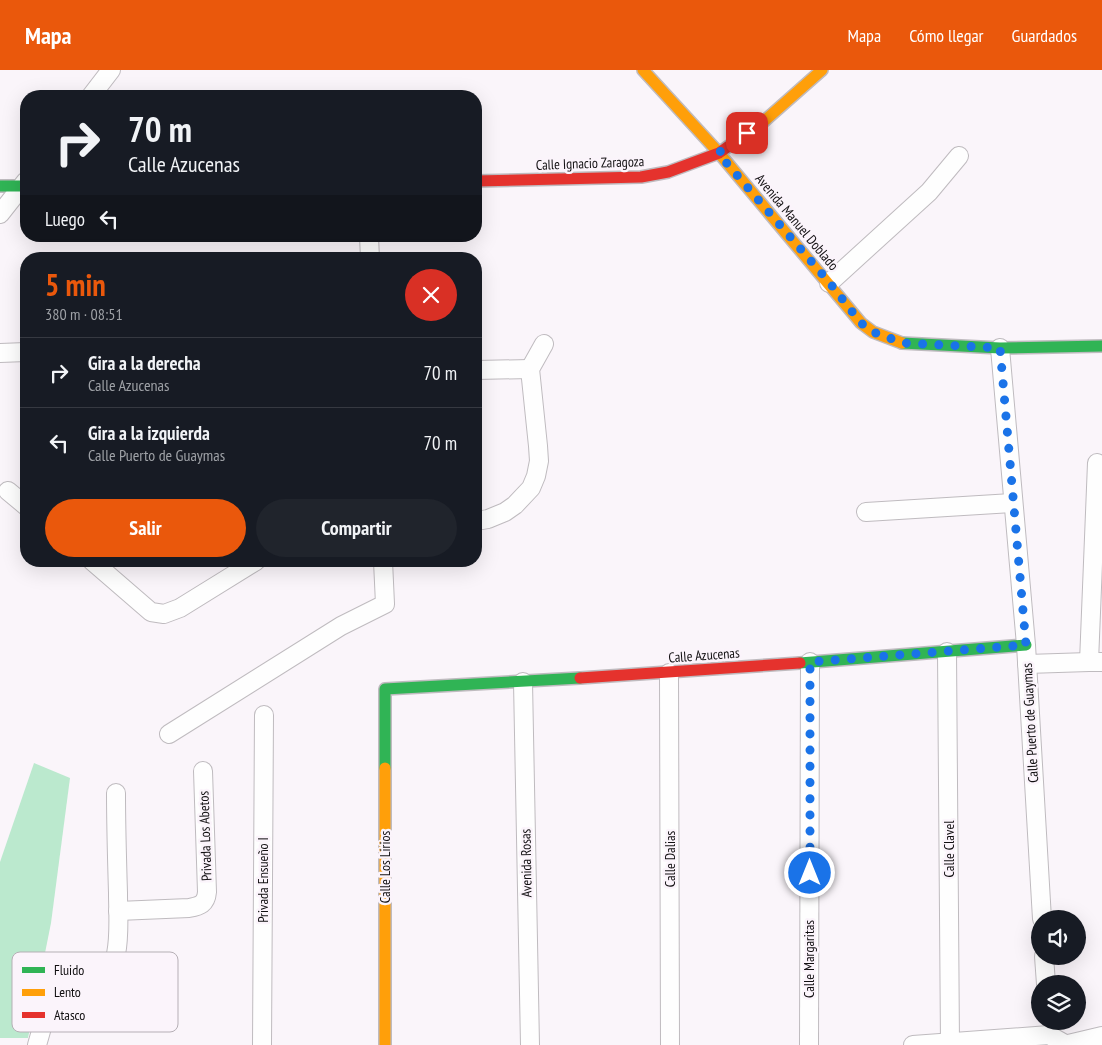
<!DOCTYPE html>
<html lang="es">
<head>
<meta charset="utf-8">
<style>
  :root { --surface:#171b24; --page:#20242c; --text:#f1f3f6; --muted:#9ea1a6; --line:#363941; --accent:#ea580c }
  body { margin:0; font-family:"PT Sans Narrow",sans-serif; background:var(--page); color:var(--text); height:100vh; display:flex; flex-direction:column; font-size:19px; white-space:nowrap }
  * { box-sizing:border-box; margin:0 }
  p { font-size:16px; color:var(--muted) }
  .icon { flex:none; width:28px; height:28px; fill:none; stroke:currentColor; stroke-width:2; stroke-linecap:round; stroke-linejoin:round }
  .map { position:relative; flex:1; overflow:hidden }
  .details { position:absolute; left:20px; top:182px; width:462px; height:315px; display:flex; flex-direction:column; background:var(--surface); border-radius:20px; box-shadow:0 5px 20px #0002 }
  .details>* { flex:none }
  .banner { position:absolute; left:20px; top:20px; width:462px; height:152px; border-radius:20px; box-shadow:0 5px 20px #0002; background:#171b24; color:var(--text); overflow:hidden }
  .buttons { position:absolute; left:1031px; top:840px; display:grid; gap:10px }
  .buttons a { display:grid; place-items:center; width:55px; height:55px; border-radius:50%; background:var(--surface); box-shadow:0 5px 20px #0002; font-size:25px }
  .pin { position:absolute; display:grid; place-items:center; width:42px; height:42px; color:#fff; margin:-21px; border-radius:10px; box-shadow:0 2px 8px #0006 }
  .me { position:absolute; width:55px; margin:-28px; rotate:0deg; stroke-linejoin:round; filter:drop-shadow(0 0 4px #0008) }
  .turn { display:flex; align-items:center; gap:18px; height:105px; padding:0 25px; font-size:22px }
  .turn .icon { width:65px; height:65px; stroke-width:2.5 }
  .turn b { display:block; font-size:35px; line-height:42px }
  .then { display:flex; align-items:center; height:48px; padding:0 25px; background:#0003; gap:10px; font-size:19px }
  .round { display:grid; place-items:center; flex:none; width:52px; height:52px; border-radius:26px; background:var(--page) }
  .summary { display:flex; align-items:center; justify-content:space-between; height:85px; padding:0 25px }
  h1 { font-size:30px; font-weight:700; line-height:38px; color:var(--accent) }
  .button { display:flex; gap:10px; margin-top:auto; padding:10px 25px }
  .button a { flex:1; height:58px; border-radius:30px; background:var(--accent); color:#fff; font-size:20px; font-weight:700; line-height:58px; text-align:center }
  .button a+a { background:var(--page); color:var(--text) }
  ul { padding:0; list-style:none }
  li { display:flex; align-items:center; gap:15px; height:70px; padding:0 25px; border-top:1px solid var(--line) }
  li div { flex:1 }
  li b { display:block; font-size:19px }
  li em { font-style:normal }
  header { display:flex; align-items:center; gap:30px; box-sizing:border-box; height:70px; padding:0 25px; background:var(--accent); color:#fff }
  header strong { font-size:24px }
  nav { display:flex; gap:28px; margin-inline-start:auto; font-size:18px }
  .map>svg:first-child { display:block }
  .green { fill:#bbe9ce }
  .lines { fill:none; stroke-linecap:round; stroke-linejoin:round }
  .street-casing { stroke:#bfbbbf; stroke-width:20 }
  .fast-casing { stroke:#bfbbbf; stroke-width:14 }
  .slow-casing { stroke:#bfbbbf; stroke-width:14 }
  .jam-casing { stroke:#bfbbbf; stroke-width:14 }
  .street { stroke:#fefefe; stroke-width:18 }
  .fast { stroke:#30b455; stroke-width:11 }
  .slow { stroke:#ff9f0a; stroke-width:11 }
  .jam { stroke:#e5322d; stroke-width:11 }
  .route { stroke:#1a73e8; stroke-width:9; stroke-dasharray:0 16.2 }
  .labels { text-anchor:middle; stroke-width:5; stroke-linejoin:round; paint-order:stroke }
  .street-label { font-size:14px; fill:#110f11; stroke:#fbf4fb }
  .key { fill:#fbf4fb; stroke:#b5afb5; stroke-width:1 }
  .key-label { font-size:14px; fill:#110f11 }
</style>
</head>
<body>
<header>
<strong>Mapa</strong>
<nav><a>Mapa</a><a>Cómo llegar</a><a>Guardados</a></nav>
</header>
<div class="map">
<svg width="1102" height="975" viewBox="0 0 1102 975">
  <rect width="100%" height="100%" fill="#faf5fa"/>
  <polygon class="green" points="34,693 70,708 51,853 28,968 0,968 0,792"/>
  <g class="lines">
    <defs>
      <g id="street">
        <polyline points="91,26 111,0"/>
        <polyline points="0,144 26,111"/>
        <polyline points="369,166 370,189"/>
        <polyline points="829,213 929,122 959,86"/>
        <polyline points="1000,278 1026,575 1042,849"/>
        <polyline points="0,283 26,282"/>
        <polyline points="476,300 530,299"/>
        <polyline points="8,421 26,436"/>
        <polyline points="866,442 1012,433"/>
        <polyline points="476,451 488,449 505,442 515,435 531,418 536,406 539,391 538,376 530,299 544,274"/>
        <polyline points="92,491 151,542 164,544 180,538 256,491"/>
        <polyline points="947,582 950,975"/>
        <polyline points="1089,592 1097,393"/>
        <polyline points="1027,594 1089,592 1102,592"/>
        <polyline points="669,603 670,975"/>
        <polyline points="523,612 530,975"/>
        <polyline points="169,664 341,556 385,534 383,491"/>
        <path d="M 118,841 L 189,838 C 200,836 206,834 207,822 L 203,701"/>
        <polyline points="1044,886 1046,914"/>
        <path d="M 37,975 C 48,938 47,924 87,911 C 95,908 105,906 110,898 C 113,894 115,889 116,884 C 120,865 118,843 118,823 C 117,790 116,757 116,723"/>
        <polyline points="262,975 264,645"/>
        <polyline points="809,975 810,592"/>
        <polyline points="913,975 1049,965 1065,974"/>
        <polyline points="1064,975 1102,966"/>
      </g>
      <g id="fast">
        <polyline points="0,116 26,116"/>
        <polyline points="902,273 1000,278 1102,276"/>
        <polyline points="800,593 1026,575"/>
        <polyline points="385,698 385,619 580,608"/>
      </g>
      <g id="slow">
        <polyline points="643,0 719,83 861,253 873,262 902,273"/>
        <polyline points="743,66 762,53 822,0"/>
        <polyline points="385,698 385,975"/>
      </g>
      <g id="jam">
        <polyline points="476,111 641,107 668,102 719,83 743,66"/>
        <polyline points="580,608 800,593"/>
      </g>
    </defs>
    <use href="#street" class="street-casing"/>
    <use href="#fast" class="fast-casing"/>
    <use href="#slow" class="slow-casing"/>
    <use href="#jam" class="jam-casing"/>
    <use href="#street" class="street"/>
    <use href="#fast" class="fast"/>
    <use href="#slow" class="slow"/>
    <use href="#jam" class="jam"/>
  </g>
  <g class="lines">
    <polyline class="route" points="747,63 718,83 829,212 861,253 873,262 903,273 1000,278 1026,575 810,592 810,803"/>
  </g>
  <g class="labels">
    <g class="street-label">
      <text transform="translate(590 93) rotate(-2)" y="5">Calle Ignacio Zaragoza</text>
      <text transform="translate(797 152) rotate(50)" y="5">Avenida Manuel Doblado</text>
      <text transform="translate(704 585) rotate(-4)" y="5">Calle Azucenas</text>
      <text transform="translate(1030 653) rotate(-93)" y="5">Calle Puerto de Guaymas</text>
      <text transform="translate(205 766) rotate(-92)" y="5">Privada Los Abetos</text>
      <text transform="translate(949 779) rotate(-90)" y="5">Calle Clavel</text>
      <text transform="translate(670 789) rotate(-90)" y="5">Calle Dalias</text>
      <text transform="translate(526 793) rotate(-91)" y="5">Avenida Rosas</text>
      <text transform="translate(385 797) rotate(-90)" y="5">Calle Los Lirios</text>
      <text transform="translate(263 810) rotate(-90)" y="5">Privada Ensueño I</text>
      <text transform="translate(809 889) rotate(-90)" y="5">Calle Margaritas</text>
    </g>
  </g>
  <rect x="12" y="882" width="166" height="80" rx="8" class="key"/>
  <rect x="22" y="897" width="23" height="6" fill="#30b455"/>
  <rect x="22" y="919" width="23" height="7" fill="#ff9f0a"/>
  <rect x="22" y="942" width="23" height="6" fill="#e5322d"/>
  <g class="key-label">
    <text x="54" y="905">Fluido</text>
    <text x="54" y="927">Lento</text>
    <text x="54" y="950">Atasco</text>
  </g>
</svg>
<div class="buttons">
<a><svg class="icon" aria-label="sound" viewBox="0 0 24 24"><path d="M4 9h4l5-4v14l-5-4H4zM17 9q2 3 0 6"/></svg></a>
<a><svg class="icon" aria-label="layers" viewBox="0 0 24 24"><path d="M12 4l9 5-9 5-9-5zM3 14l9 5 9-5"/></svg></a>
</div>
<div class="pin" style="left:747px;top:63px;background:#d93025"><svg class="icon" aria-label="arrive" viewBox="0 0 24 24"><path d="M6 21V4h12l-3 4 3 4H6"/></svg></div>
<svg class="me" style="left:810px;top:803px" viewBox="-20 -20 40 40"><circle r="17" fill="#1a73e8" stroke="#fff" stroke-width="3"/><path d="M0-11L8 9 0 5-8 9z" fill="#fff"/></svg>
<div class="banner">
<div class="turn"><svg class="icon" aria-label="right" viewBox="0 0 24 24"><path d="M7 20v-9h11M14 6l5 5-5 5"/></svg><div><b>70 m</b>Calle Azucenas</div></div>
<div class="then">Luego<svg class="icon" aria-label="left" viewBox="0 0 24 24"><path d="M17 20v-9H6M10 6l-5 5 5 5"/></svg></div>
</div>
<section class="details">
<div class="summary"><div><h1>5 min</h1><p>380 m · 08:51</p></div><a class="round" style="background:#d93025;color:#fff"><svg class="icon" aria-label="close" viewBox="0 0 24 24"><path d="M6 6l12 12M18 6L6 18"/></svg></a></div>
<ul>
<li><svg class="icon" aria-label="right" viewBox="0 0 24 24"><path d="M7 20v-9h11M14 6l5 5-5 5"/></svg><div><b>Gira a la derecha</b><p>Calle Azucenas</p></div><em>70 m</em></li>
<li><svg class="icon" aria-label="left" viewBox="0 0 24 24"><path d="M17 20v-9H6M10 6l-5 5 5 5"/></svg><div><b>Gira a la izquierda</b><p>Calle Puerto de Guaymas</p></div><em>70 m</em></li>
</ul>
<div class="button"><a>Salir</a><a>Compartir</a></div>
</section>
</div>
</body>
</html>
